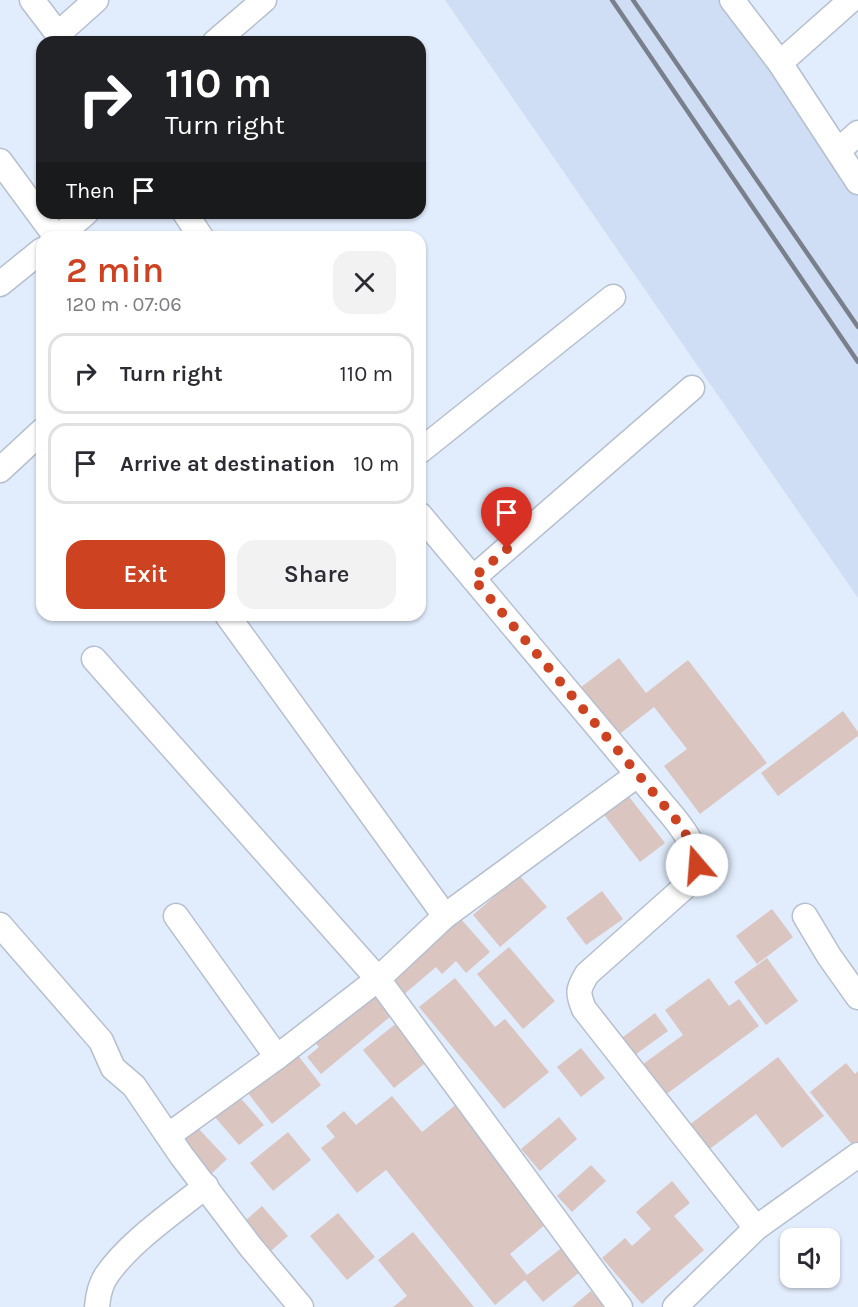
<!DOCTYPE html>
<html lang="en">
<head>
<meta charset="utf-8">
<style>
  :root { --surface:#fff; --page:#f2f2f3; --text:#2b2b33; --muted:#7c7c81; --line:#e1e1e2; --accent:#cd4322 }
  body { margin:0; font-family:Karla,sans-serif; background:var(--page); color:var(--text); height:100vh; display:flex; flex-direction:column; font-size:22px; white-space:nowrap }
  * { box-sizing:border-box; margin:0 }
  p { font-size:20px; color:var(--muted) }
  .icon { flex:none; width:33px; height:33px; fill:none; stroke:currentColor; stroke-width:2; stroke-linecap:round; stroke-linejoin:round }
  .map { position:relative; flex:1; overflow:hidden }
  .sheet { position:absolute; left:36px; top:231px; width:390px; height:390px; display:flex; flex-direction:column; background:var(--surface); border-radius:18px; box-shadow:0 2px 4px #0004 }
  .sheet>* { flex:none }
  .hud { position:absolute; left:36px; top:36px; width:390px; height:183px; border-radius:18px; box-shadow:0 2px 4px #0004; background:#202124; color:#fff; overflow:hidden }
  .fabs { position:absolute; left:780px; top:1228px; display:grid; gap:12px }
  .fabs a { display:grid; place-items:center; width:60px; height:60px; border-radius:12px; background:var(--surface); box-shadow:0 2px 4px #0004; font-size:30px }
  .pin { position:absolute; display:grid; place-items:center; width:51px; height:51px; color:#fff; margin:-62px -26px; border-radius:50% 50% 50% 0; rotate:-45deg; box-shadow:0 0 6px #0007 }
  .pin .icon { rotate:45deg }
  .me { position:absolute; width:66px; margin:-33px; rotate:342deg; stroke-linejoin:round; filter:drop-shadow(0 0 4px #0008) }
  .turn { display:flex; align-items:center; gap:21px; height:126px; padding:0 30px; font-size:27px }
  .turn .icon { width:78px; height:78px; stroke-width:2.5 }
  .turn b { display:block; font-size:42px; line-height:51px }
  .then { display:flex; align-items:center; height:57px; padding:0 30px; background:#0003; gap:12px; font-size:22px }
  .round { display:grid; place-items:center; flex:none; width:63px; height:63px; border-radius:18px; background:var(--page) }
  .headline { display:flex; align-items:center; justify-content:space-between; height:102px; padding:0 30px }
  h1 { font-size:36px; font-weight:600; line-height:45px; color:var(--accent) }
  .primary-button { display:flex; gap:12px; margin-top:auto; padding:12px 30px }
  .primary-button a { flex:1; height:69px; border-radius:18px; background:var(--accent); color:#fff; font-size:24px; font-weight:600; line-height:69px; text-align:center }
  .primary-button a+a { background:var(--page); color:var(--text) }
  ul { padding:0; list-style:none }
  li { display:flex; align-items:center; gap:18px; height:81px; margin:0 12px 9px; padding:0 18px; border:3px solid var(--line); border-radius:18px }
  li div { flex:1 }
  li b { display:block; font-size:22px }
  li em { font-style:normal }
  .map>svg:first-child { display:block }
  .built { fill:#cfdef4 }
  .building { fill:#dbc5c0 }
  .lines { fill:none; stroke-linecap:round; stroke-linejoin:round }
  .street-casing { stroke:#b5bfcf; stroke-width:27 }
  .street { stroke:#fff; stroke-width:24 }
  .rail { stroke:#79808b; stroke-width:4.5 }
  .route { stroke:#cd4322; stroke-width:10; stroke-dasharray:0 18 }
</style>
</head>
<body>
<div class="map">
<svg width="858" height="1307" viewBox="0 0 858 1307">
  <rect width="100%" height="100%" fill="#e1ecfc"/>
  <polygon class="built" points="445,0 730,0 858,189 858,598"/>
  <g class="building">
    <polygon points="619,658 646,693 688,660 767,763 700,814 664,766 687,749 654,707 617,736 580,688"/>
    <polygon points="843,711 858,732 858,736 778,796 761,773"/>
    <polygon points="623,789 665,843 640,862 599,808"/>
    <polygon points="519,875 547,907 500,947 473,915"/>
    <polygon points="602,891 623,919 586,945 566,918"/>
    <polygon points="772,909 793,937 757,964 736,936"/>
    <polygon points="460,918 490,952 466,973 456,961 442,974 436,967 402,996 387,979"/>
    <polygon points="509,947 555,1001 523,1029 477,974"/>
    <polygon points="767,958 798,1001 766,1025 734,982"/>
    <polygon points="455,978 495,1027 505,1019 549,1072 504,1109 419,1007"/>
    <polygon points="709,978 729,1006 739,999 759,1026 661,1098 639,1067 683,1035 665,1010"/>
    <polygon points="368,989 391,1016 321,1074 307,1057 319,1047 310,1037"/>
    <polygon points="655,1013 668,1031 632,1057 619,1040"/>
    <polygon points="398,1022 429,1060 394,1088 363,1050"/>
    <polygon points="581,1048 605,1078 581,1097 557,1067"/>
    <polygon points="296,1053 321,1085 272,1124 247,1092"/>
    <polygon points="778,1057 824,1116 782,1148 756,1114 707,1151 688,1126"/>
    <polygon points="846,1063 855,1074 858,1071 858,1142 853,1146 810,1092"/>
    <polygon points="238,1095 264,1125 239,1145 214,1116"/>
    <polygon points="392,1096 422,1132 458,1103 552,1219 510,1254 527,1275 568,1243 587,1266 543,1302 525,1280 495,1305 386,1170 357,1193 321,1148 335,1137 326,1126 344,1111 356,1125"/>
    <polygon points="559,1117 577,1139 540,1171 521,1149"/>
    <polygon points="197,1127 227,1159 208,1177 178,1145"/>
    <polygon points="288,1132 311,1160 273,1191 250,1163"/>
    <polygon points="591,1165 606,1181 572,1212 557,1196"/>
    <polygon points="672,1181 690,1203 674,1216 704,1250 642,1304 602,1258 625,1238 632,1246 651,1229 636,1212"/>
    <polygon points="262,1206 288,1236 264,1257 238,1227"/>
    <polygon points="338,1213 375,1257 347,1280 310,1236"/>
    <polygon points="413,1232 474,1307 393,1307 407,1296 378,1260"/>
    <polygon points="591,1291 604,1307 572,1307"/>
  </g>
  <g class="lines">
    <defs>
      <g id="street">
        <polyline points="32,0 64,42"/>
        <polyline points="732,0 780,63 858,182"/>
        <polyline points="58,34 96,0"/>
        <polyline points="215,42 264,0"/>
        <polyline points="780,63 851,0"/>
        <polyline points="838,151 858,133"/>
        <polyline points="0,161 56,237"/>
        <polyline points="185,213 201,237"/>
        <polyline points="58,237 86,213"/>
        <polyline points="0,284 42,250"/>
        <polyline points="420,451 613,297"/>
        <polyline points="0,470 42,431"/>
        <path d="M 420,515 L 665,807 C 678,822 704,852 695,873 C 693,877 689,881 687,885 L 587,974 C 578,989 577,992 584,1009 L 756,1228"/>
        <polyline points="473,578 692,388"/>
        <polyline points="227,615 445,916"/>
        <polyline points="94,659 378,979 620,1307"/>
        <polyline points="176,916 277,1057"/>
        <polyline points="805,916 829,956 858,997"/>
        <polyline points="0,925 101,1041 113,1068 134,1086 181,1155 250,1246 301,1307"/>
        <polyline points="169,1135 277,1057 378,979 445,916 637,775"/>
        <path d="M 97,1307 C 98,1296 100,1285 106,1276 C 129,1242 174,1212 206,1186"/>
        <polyline points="675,1307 756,1228 858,1155"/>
      </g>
    </defs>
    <use href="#street" class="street-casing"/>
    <use href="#street" class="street"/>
    <g class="rail">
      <polyline points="612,0 858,362"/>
      <polyline points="633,0 858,327"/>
    </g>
  </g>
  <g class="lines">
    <path class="route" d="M 507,549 L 473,578 L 678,822 C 687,836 695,848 697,865"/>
  </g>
</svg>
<div class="fabs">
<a><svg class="icon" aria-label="sound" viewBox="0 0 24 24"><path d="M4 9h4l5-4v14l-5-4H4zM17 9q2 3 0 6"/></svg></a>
</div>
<div class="pin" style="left:507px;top:549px;background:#d93025"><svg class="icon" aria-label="arrive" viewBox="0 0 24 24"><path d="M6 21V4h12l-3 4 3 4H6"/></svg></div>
<svg class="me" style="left:697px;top:865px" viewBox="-20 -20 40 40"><circle r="19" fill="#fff"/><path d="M0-13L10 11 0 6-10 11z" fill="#cd4322"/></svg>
<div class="hud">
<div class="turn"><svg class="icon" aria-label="right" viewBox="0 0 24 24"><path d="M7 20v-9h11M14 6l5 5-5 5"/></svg><div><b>110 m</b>Turn right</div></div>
<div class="then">Then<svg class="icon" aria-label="arrive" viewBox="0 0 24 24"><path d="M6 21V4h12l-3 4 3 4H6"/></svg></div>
</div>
<section class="sheet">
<div class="headline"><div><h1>2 min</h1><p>120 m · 07:06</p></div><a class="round"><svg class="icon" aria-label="close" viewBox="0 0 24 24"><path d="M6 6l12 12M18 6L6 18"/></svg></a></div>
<ul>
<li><svg class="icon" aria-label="right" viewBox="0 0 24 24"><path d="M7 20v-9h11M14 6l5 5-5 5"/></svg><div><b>Turn right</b></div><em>110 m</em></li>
<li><svg class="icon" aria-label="arrive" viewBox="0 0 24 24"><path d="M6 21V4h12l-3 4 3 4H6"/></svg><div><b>Arrive at destination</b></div><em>10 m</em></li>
</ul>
<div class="primary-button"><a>Exit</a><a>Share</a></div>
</section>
</div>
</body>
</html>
